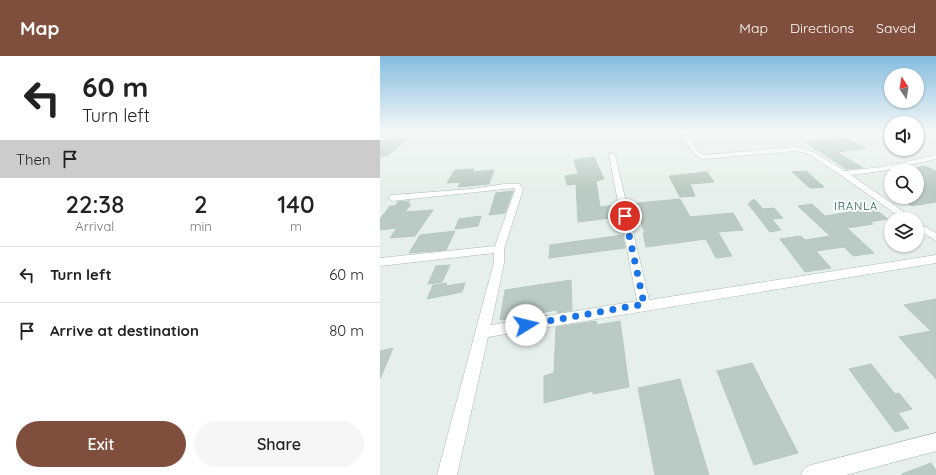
<!DOCTYPE html>
<html lang="en">
<head>
<meta charset="utf-8">
<style>
  :root { --surface:#fff; --page:#f6f6f6; --text:#222; --muted:#767676; --line:#e0e0e0; --accent:#804e3d }
  body { margin:0; font-family:Quicksand,sans-serif; background:var(--page); color:var(--text); height:100vh; display:flex; flex-direction:column; font-size:15px; white-space:nowrap }
  * { box-sizing:border-box; margin:0 }
  p { font-size:13px; color:var(--muted) }
  .icon { flex:none; width:22px; height:22px; fill:none; stroke:currentColor; stroke-width:2; stroke-linecap:round; stroke-linejoin:round }
  .map { position:relative; flex:1; overflow:hidden }
  .side { display:flex; flex-direction:column; background:var(--surface); width:380px }
  .side>* { flex:none }
  .banner { background:#fff; color:var(--text); overflow:hidden }
  .needle { width:26px; rotate:348deg }
  .controls { position:absolute; left:504px; top:12px; display:grid; gap:8px }
  .controls a { display:grid; place-items:center; width:40px; height:40px; border-radius:50%; background:var(--surface); box-shadow:0 1px 3px #0004; font-size:20px }
  .pin { position:absolute; display:grid; place-items:center; width:34px; height:34px; color:#fff; margin:-17px; border:2px solid #fff; border-radius:50%; box-shadow:0 1px 4px #0007 }
  .me { position:absolute; width:44px; margin:-22px; rotate:81deg; stroke-linejoin:round; filter:drop-shadow(0 0 3px #0008) }
  .turn { display:flex; align-items:center; gap:14px; height:84px; padding:0 16px; font-size:18px }
  .turn .icon { width:52px; height:52px; stroke-width:2.5 }
  .turn b { display:block; font-size:28px; line-height:34px }
  .then { display:flex; align-items:center; height:38px; padding:0 16px; background:#0003; gap:8px; font-size:15px }
  .eta { display:flex; justify-content:space-evenly; align-items:center; height:68px; text-align:center }
  .eta b { font-size:24px; font-weight:600; line-height:28px }
  .cta { display:flex; gap:8px; margin-top:auto; padding:8px 16px }
  .cta a { flex:1; height:46px; border-radius:24px; background:var(--accent); color:#fff; font-size:16px; font-weight:600; line-height:46px; text-align:center }
  .cta a+a { background:var(--page); color:var(--text) }
  ul { padding:0; list-style:none }
  li { display:flex; align-items:center; gap:12px; height:56px; padding:0 16px; border-top:1px solid var(--line) }
  li div { flex:1 }
  li b { display:block; font-size:15px }
  li em { font-style:normal }
  header { display:flex; align-items:center; gap:24px; box-sizing:border-box; height:56px; padding:0 20px; background:var(--accent); color:#fff }
  header strong { font-size:19px }
  nav { display:flex; gap:22px; margin-inline-start:auto; font-size:14px }
  main { display:flex; flex:1; min-height:0 }
  .map>svg:first-child { display:block }
  .building { fill:#bbcac4; stroke:#b8c9c2 }
  .lines { fill:none; stroke-linecap:round; stroke-linejoin:round }
  .street-casing { stroke:#a8b8b2; stroke-width:1 }
  .street { fill:#fff; fill-rule:evenodd }
  .route { stroke:#1a73e8; stroke-width:7; stroke-dasharray:0 12.6 }
  .labels { text-anchor:middle; stroke-width:4; stroke-linejoin:round; paint-order:stroke }
  .far-quarter-label { font-size:11px; letter-spacing:1px; fill:#1f5548; stroke:#f7fbf9 }
</style>
</head>
<body>
<header>
<strong>Map</strong>
<nav><a>Map</a><a>Directions</a><a>Saved</a></nav>
</header>
<main>
<section class="side">
<div class="banner">
<div class="turn"><svg class="icon" aria-label="left" viewBox="0 0 24 24"><path d="M17 20v-9H6M10 6l-5 5 5 5"/></svg><div><b>60 m</b>Turn left</div></div>
<div class="then">Then<svg class="icon" aria-label="arrive" viewBox="0 0 24 24"><path d="M6 21V4h12l-3 4 3 4H6"/></svg></div>
</div>
<div class="eta">
<div><b>22:38</b><p>Arrival</p></div>
<div><b>2</b><p>min</p></div>
<div><b>140</b><p>m</p></div>
</div>
<ul>
<li><svg class="icon" aria-label="left" viewBox="0 0 24 24"><path d="M17 20v-9H6M10 6l-5 5 5 5"/></svg><div><b>Turn left</b></div><em>60 m</em></li>
<li><svg class="icon" aria-label="arrive" viewBox="0 0 24 24"><path d="M6 21V4h12l-3 4 3 4H6"/></svg><div><b>Arrive at destination</b></div><em>80 m</em></li>
</ul>
<div class="cta"><a>Exit</a><a>Share</a></div>
</section>
<div class="map">
<svg width="556" height="419" viewBox="0 0 556 419">
  <rect width="100%" height="100%" fill="#e6efeb"/>
  <g class="building">
    <polygon points="463,81 486,92 457,96 483,112 466,113 425,86"/>
    <polygon points="27,83 7,100 0,100 0,85"/>
    <polygon points="214,101 224,123 216,125 220,151 237,149 239,161 198,166 196,128 187,129 185,120 198,118 194,104"/>
    <polygon points="545,110 556,115 556,146 532,150 517,141 537,141 537,118 540,118 537,115 531,113"/>
    <polygon points="94,113 92,116 114,114 109,128 78,131 81,126 67,127 75,114"/>
    <polygon points="426,115 444,131 430,132 412,116"/>
    <polygon points="327,116 334,126 310,128 315,140 300,141 289,120"/>
    <polygon points="133,135 125,157 109,159 116,137"/>
    <polygon points="300,143 310,161 353,157 363,174 338,176 352,200 336,202 326,183 266,191 263,177 265,177 258,159 251,159 248,148"/>
    <polygon points="374,143 383,153 394,152 403,162 392,163 401,174 390,176 368,148"/>
    <polygon points="30,145 27,148 31,148 25,156 53,154 35,180 10,182 17,172 0,174 0,163 10,150 15,150 18,146"/>
    <polygon points="432,148 445,160 493,152 508,163 490,166 493,168 467,172 494,197 473,200 464,191 436,195 451,212 425,216 400,183 421,180 425,184 450,180 418,150"/>
    <polygon points="101,160 98,170 75,173 79,163"/>
    <polygon points="75,175 66,194 29,197 40,179"/>
    <polygon points="243,179 245,192 169,202 170,189"/>
    <polygon points="70,209 62,226 48,228 56,210"/>
    <polygon points="191,224 192,254 177,257 177,254 120,264 125,234"/>
    <polygon points="67,227 66,230 85,227 82,236 47,243 53,229"/>
    <polygon points="556,243 556,323 519,281 551,275 524,249"/>
    <polygon points="216,265 217,269 240,265 249,331 213,338 213,335 164,347 164,320 174,317 176,271"/>
    <polygon points="13,292 0,323 0,295"/>
    <polygon points="372,307 418,397 374,409 337,315"/>
    <polygon points="491,308 515,338 519,337 532,353 518,357 529,372 515,376 469,313"/>
    <polygon points="300,323 329,419 275,419 258,332"/>
    <polygon points="551,407 556,414 556,419 522,419 522,418"/>
  </g>
  <g class="lines">
    <defs>
      <g id="street">
        <polygon points="299,75 305,75 319,97 324,99 416,91 433,96 465,115 502,111 556,99 556,103 502,115 471,119 534,163 523,163 472,127 429,98 416,95 323,103 315,99"/>
        <polygon points="232,97 235,99 269,244 556,199 556,207 108,281 77,419 57,419 109,225 114,207 114,197 0,210 0,202 115,190 135,134 134,132 12,145 8,142 12,139 91,133 124,128 140,128 143,134 124,193 124,207 111,269 257,245 229,99"/>
        <polygon points="537,166 556,177 556,185 537,173"/>
        <polygon points="556,377 556,395 466,419 421,419 424,412 431,409"/>
      </g>
    </defs>
    <use href="#street" class="street-casing"/>
    <use href="#street" class="street"/>
  </g>
  <linearGradient id="sky" x2="0" y2="1"><stop stop-color="#84bce0"/><stop offset="0.56" stop-color="#f4f8f6"/><stop offset="1" stop-color="#f4f8f6" stop-opacity="0"/></linearGradient>
  <rect width="556" height="134" fill="url(#sky)"/>
  <g class="lines">
    <polyline class="route" points="146,269 264,248 245,160"/>
  </g>
  <g class="labels">
    <g class="far-quarter-label">
      <text x="476" y="154">IRANLA</text>
    </g>
  </g>
</svg>
<div class="controls">
<a><svg class="needle" viewBox="-14 -14 28 28"><path d="M0-13l5 13h-10z" fill="#e53935"/><path d="M0 13l5-13h-10z" fill="#767676"/></svg></a>
<a><svg class="icon" aria-label="sound" viewBox="0 0 24 24"><path d="M4 9h4l5-4v14l-5-4H4zM17 9q2 3 0 6"/></svg></a>
<a><svg class="icon" aria-label="search" viewBox="0 0 24 24"><circle cx="10" cy="10" r="6"/><path d="M15 15l6 6"/></svg></a>
<a><svg class="icon" aria-label="layers" viewBox="0 0 24 24"><path d="M12 4l9 5-9 5-9-5zM3 14l9 5 9-5"/></svg></a>
</div>
<div class="pin" style="left:245px;top:160px;background:#d93025"><svg class="icon" aria-label="arrive" viewBox="0 0 24 24"><path d="M6 21V4h12l-3 4 3 4H6"/></svg></div>
<svg class="me" style="left:146px;top:269px" viewBox="-20 -20 40 40"><circle r="19" fill="#fff"/><path d="M0-13L10 11 0 6-10 11z" fill="#1a73e8"/></svg>
</div>
</main>
</body>
</html>
